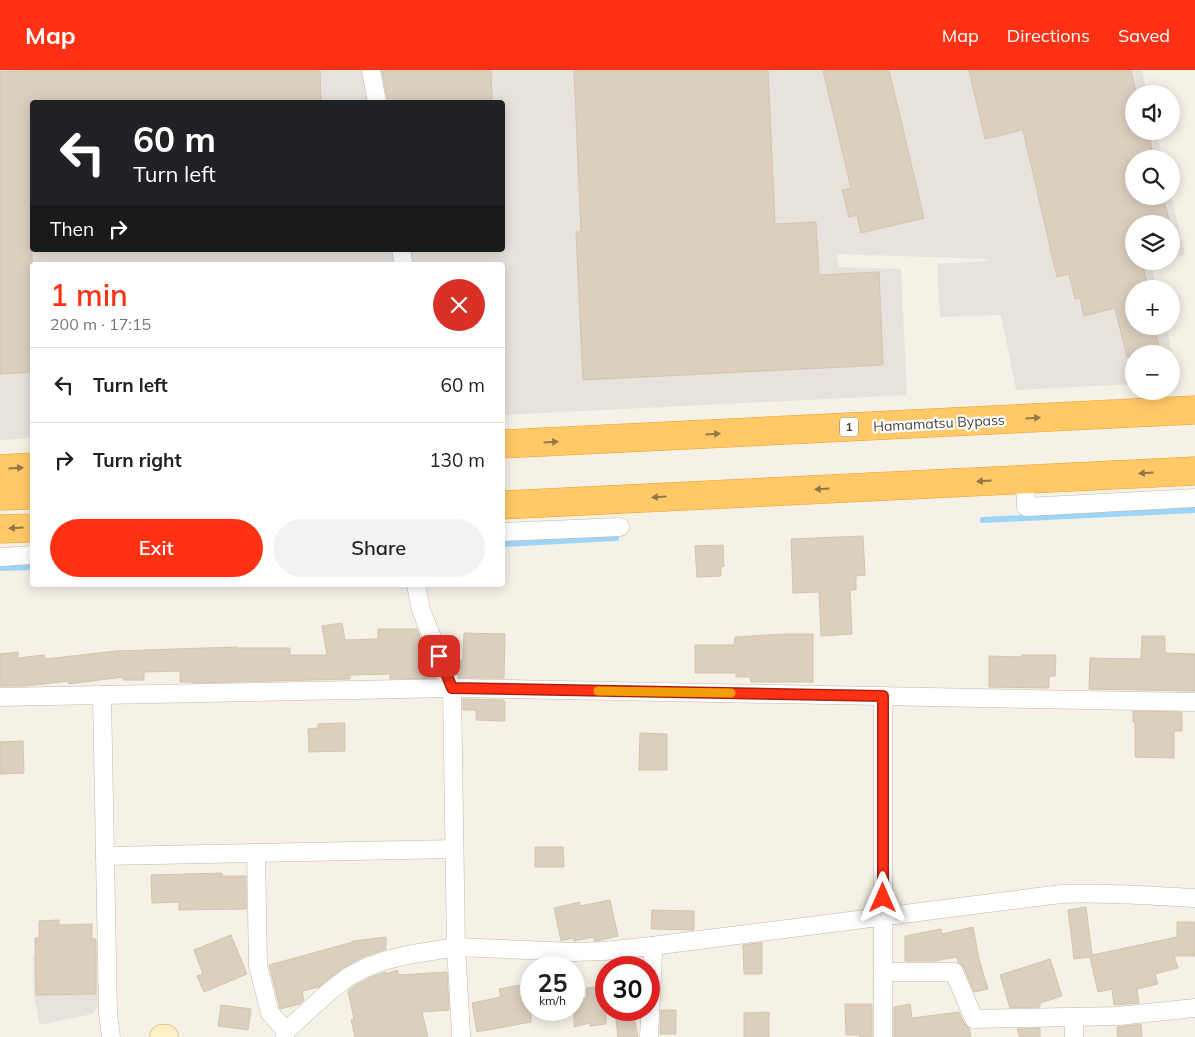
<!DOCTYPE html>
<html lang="en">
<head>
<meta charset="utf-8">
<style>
  :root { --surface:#fff; --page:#f2f2f2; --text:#202124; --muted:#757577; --line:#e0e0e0; --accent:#ff3114 }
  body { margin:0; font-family:Mulish,sans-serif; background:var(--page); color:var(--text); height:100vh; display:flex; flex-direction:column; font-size:19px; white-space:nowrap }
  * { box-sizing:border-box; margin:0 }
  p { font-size:16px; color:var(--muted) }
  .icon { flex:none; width:28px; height:28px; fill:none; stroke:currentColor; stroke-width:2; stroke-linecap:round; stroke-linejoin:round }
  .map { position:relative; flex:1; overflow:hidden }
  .sheet { position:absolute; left:30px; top:192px; width:475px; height:325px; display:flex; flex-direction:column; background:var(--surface); border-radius:5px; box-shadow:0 2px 12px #0003 }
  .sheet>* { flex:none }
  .hud { position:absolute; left:30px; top:30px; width:475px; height:152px; border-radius:5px; box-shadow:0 2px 12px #0003; background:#202124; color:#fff; overflow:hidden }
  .controls { position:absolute; left:1125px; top:15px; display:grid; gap:10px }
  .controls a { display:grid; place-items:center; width:55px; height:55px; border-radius:50%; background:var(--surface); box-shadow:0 2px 12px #0003; font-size:25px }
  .speed { position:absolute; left:520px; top:886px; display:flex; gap:10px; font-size:25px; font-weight:700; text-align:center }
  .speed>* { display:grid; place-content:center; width:65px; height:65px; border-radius:50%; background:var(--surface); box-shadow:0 2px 12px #0003; line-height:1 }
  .speed small { font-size:12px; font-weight:400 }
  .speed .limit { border:8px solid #d22; background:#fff; color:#111 }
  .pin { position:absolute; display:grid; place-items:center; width:42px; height:42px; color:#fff; margin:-21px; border-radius:10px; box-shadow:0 2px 8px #0006 }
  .me { position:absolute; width:55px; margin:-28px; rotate:0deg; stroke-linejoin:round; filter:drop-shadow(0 0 4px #0008) }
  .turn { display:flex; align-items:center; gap:18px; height:105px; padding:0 20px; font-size:22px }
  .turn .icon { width:65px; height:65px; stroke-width:2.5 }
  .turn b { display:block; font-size:35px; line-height:42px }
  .then { display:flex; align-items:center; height:48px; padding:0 20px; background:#0003; gap:10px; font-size:19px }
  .round { display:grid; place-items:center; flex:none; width:52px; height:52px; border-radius:26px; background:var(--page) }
  .head { display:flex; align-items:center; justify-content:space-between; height:85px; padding:0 20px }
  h1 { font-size:30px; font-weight:600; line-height:38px; color:var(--accent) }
  .primary-button { display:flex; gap:10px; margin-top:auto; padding:10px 20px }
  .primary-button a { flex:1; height:58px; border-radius:30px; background:var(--accent); color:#fff; font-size:20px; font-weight:600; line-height:58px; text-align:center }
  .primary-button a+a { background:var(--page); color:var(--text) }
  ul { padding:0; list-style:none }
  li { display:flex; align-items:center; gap:15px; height:75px; padding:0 20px; border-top:1px solid var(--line) }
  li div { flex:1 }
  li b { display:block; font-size:19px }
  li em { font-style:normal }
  header { display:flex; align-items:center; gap:30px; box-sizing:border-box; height:70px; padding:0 25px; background:var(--accent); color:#fff }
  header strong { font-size:24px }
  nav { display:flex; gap:28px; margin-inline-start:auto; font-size:18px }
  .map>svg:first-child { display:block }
  .industrial { fill:#e7e2dc }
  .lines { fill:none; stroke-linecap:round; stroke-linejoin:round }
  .stream { stroke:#9ed5f7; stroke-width:6 }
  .building { fill:#dbcfbe; stroke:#d3c4ae }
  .street-casing { stroke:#c2b8a9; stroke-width:19 }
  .secondary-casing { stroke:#ddc795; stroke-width:26 }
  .highway-casing { stroke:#ec9f2a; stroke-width:29 }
  .street { stroke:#fff; stroke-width:18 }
  .secondary { stroke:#fff0c7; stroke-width:24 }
  .highway { stroke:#ffc968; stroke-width:28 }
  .oneway { fill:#927749 }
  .route-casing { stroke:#a6200d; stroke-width:12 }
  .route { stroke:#ff3114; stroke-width:9 }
  .slow { stroke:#f59e0b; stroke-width:9 }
  .labels { text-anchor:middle; stroke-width:4.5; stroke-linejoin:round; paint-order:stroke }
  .shield { fill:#fff; stroke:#807a72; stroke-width:1 }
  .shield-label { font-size:12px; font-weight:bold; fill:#494135 }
  .street-label { font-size:14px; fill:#494135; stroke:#fff }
</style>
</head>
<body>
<header>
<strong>Map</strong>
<nav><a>Map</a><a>Directions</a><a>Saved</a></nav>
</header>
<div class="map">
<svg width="1195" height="967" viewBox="0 0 1195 967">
  <rect width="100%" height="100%" fill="#f5f1e7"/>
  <g class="industrial">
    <polygon points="0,0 363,0 368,32 32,32 32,180 393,180 394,190 393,195 32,195 32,368 0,370"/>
    <polygon points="380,0 1142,0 1147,24 1134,24 1134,61 1156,61 1163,89 1134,89 1134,126 1171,126 1185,185 1171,188 1171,154 1134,154 1134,191 1159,191 1151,193 1157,219 1134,219 1134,256 1166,256 1178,312 1171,312 1171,284 1134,284 1134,314 1016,320 1001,245 940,247 937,194 988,191 988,189 836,184 839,197 901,199 907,325 503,345 502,195 410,195 409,180 502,180 502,32 385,32"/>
    <polygon points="97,884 98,936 92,944 40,955 34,927 33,886"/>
  </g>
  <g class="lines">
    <g class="stream">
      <polyline points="983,450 1195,440"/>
      <polyline points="502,474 616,468"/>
      <polyline points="0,498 32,497"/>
    </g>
  </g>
  <g class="building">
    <polygon points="37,0 320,0 321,32 32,32 32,302 0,304 0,2"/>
    <polygon points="382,0 491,0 492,32 388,32"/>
    <polygon points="574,0 768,0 775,154 816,152 819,205 879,202 883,295 583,310 576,162 581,162"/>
    <polygon points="823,0 889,0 924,148 861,163 857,145 849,147 842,120 851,118"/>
    <polygon points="969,0 1131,0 1136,23 1134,23 1134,61 1148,61 1154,89 1134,89 1134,126 1163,126 1170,154 1134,154 1134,191 1142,191 1148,219 1134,219 1134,256 1154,256 1161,284 1134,284 1134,286 1127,287 1115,238 1084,246 1080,228 1075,229 1069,204 1057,207 1023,60 985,69"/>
    <polygon points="863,466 865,505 856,506 856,520 850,520 852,564 821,566 819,522 793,523 791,469"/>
    <polygon points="723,475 724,496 721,497 721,506 697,507 695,476"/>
    <polygon points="342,553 345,570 378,569 378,559 417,559 420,567 421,591 430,591 436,608 390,609 390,604 350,605 350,609 192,613 192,612 180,612 180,601 144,602 144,610 123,610 123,607 69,614 69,611 26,616 0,616 0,584 18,582 18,588 44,585 45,589 116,581 237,577 237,578 290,578 290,585 327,585 322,556"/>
    <polygon points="464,563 505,564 504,608 459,608 453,591 463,590"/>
    <polygon points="785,564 813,564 813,612 751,612 750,607 736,607 736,603 695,603 695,575 734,575 735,567"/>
    <polygon points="1142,566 1165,566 1165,583 1195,584 1195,621 1089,619 1090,588 1141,589"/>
    <polygon points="1022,585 1056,585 1055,606 1049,606 1049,618 989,617 989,586 1022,587"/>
    <polygon points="463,629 504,630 504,632 505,632 505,651 476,650 476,640 463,640"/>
    <polygon points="1133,641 1182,642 1182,661 1174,661 1174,688 1135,687 1135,652 1133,652"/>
    <polygon points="345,653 345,681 309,682 308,659 318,658 318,654"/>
    <polygon points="640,663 667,664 667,700 639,700"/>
    <polygon points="23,671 24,703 0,704 0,672"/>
    <polygon points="535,777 563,777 564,797 535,797"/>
    <polygon points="222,803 222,806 246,806 246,839 179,840 179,832 152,833 151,805"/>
    <polygon points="610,830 618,866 597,871 594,871 594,867 574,871 573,868 561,871 554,838 580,832 580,836"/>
    <polygon points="1086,837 1092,885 1177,867 1177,852 1195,852 1195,886 1174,886 1178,898 1155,904 1158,914 1137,919 1139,933 1114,935 1112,919 1098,922 1090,887 1074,889 1068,840"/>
    <polygon points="652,840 694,841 694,860 651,859"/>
    <polygon points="59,850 59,855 92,854 92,869 96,869 96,924 36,925 35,868 39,868 39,851"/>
    <polygon points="973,857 979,889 988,919 974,922 964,898 958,893 957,887 935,891 905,891 905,866 941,859 942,864"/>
    <polygon points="231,865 247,904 204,922 197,906 203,904 194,880"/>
    <polygon points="386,867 386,879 363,887 343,898 319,917 302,921 304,930 300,934 280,939 280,938 269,895 353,872 353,871"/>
    <polygon points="756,873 762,873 762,904 744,904 743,875"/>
    <polygon points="1050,889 1062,926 1040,933 1040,937 1010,938 1000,905"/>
    <polygon points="397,900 399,905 447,902 449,940 422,942 428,967 355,967 351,950 354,949 348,921 354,916 371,907 386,902 386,904"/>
    <polygon points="531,913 531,952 477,962 472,933 501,927 499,919"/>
    <polygon points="606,916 606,954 590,956 590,953 574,957 574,931 587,928 586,918"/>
    <polygon points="845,934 872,934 872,967 860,967 860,965 846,965"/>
    <polygon points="910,934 912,948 959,942 964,953 969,958 971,967 894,967 894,937"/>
    <polygon points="221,935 251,939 248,960 218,956"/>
    <polygon points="615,940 633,940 638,967 618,967"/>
    <polygon points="661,940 676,940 676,964 660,964"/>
    <polygon points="769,942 769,967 744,967 744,943"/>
    <polygon points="1141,954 1142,967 1118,967 1117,957"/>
    <polygon points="1040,958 1040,967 1020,967 1017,959"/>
  </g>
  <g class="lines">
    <defs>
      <g id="street">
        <polyline points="371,0 377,32"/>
        <polyline points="401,180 403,191 402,195"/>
        <polyline points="1025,409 1026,437 1195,428"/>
        <polyline points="502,462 620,457"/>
        <polyline points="0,487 32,485"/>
        <polyline points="416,515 421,540 452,618 456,877 461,963 461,967"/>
        <polyline points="102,625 108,944 111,967"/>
        <polyline points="883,626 883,967"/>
        <polyline points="0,627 452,618 1195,632"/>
        <polyline points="256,783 258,896 270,943 286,961"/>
        <polyline points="105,786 454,779"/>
        <polyline points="883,902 954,902 974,949 1118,946 1195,938"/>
        <path d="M 285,967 L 286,961 L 331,920 L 348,907 L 367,897 L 387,890 L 407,885 L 456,877 L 574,882 L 604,881 L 652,876 L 1061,824 C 1106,822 1150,826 1195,828"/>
        <polyline points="649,967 653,885 652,876"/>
        <polyline points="1074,967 1074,947"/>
      </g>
      <polyline id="secondary" points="162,967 166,967"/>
      <g id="highway">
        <polyline points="502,374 1195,340"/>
        <polyline points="0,399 32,397"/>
        <polyline points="0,426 32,425"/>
        <polyline points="502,435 1195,401"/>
        <polyline points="0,459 32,458"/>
      </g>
    </defs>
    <use href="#street" class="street-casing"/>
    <use href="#secondary" class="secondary-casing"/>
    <use href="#highway" class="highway-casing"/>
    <use href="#street" class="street"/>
    <use href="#secondary" class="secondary"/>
    <use href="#highway" class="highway"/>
  </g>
  <defs><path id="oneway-solid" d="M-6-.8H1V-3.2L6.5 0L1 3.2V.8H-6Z" transform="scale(1.25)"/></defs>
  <g class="oneway">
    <use href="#oneway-solid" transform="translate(1033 348) rotate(-3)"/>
    <use href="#oneway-solid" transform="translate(713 364) rotate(-3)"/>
    <use href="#oneway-solid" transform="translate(551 372) rotate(-3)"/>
    <use href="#oneway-solid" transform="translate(16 398) rotate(-3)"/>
    <use href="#oneway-solid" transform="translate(1146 403) rotate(177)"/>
    <use href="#oneway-solid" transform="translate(984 411) rotate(177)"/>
    <use href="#oneway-solid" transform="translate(822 419) rotate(177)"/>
    <use href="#oneway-solid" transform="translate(659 427) rotate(177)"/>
    <use href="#oneway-solid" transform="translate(16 458) rotate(177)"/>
  </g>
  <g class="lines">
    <defs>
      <polyline id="route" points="439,586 452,618 883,626 883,828"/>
    </defs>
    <use href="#route" class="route-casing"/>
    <use href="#route" class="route"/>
    <polyline class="slow" points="598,621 731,623"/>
  </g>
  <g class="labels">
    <rect class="shield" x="840" y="347.5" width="18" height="19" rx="4"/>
    <g class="shield-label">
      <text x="849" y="361">1</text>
    </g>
    <g class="street-label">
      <text transform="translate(939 353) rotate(-3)" y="5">Hamamatsu Bypass</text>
    </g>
  </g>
</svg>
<div class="controls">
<a><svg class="icon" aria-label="sound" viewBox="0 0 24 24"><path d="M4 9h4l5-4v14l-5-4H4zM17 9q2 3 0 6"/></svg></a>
<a><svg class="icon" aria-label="search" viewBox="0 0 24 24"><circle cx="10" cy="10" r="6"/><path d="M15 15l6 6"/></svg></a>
<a><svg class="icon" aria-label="layers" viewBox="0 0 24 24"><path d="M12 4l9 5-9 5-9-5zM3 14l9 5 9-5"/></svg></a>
<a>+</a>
<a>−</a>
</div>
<div class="speed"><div>25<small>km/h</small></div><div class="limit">30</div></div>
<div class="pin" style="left:439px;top:586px;background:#d93025"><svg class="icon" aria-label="arrive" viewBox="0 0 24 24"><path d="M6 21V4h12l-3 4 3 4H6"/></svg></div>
<svg class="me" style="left:883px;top:828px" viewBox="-20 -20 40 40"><path d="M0-17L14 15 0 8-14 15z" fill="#ff3114" stroke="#fff" stroke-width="4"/></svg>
<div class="hud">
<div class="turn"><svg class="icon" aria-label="left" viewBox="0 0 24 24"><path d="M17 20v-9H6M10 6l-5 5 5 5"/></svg><div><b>60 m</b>Turn left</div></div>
<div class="then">Then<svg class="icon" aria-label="right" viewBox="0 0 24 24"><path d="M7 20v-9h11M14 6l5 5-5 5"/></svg></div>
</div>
<section class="sheet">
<div class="head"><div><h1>1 min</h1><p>200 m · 17:15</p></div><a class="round" style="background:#d93025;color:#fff"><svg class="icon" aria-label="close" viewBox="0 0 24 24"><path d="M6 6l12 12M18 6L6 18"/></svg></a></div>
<ul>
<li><svg class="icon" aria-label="left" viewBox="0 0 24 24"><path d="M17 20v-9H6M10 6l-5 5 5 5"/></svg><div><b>Turn left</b></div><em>60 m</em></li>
<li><svg class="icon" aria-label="right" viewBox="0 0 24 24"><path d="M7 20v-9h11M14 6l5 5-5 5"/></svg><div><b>Turn right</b></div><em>130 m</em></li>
</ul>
<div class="primary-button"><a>Exit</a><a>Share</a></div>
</section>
</div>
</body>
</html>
